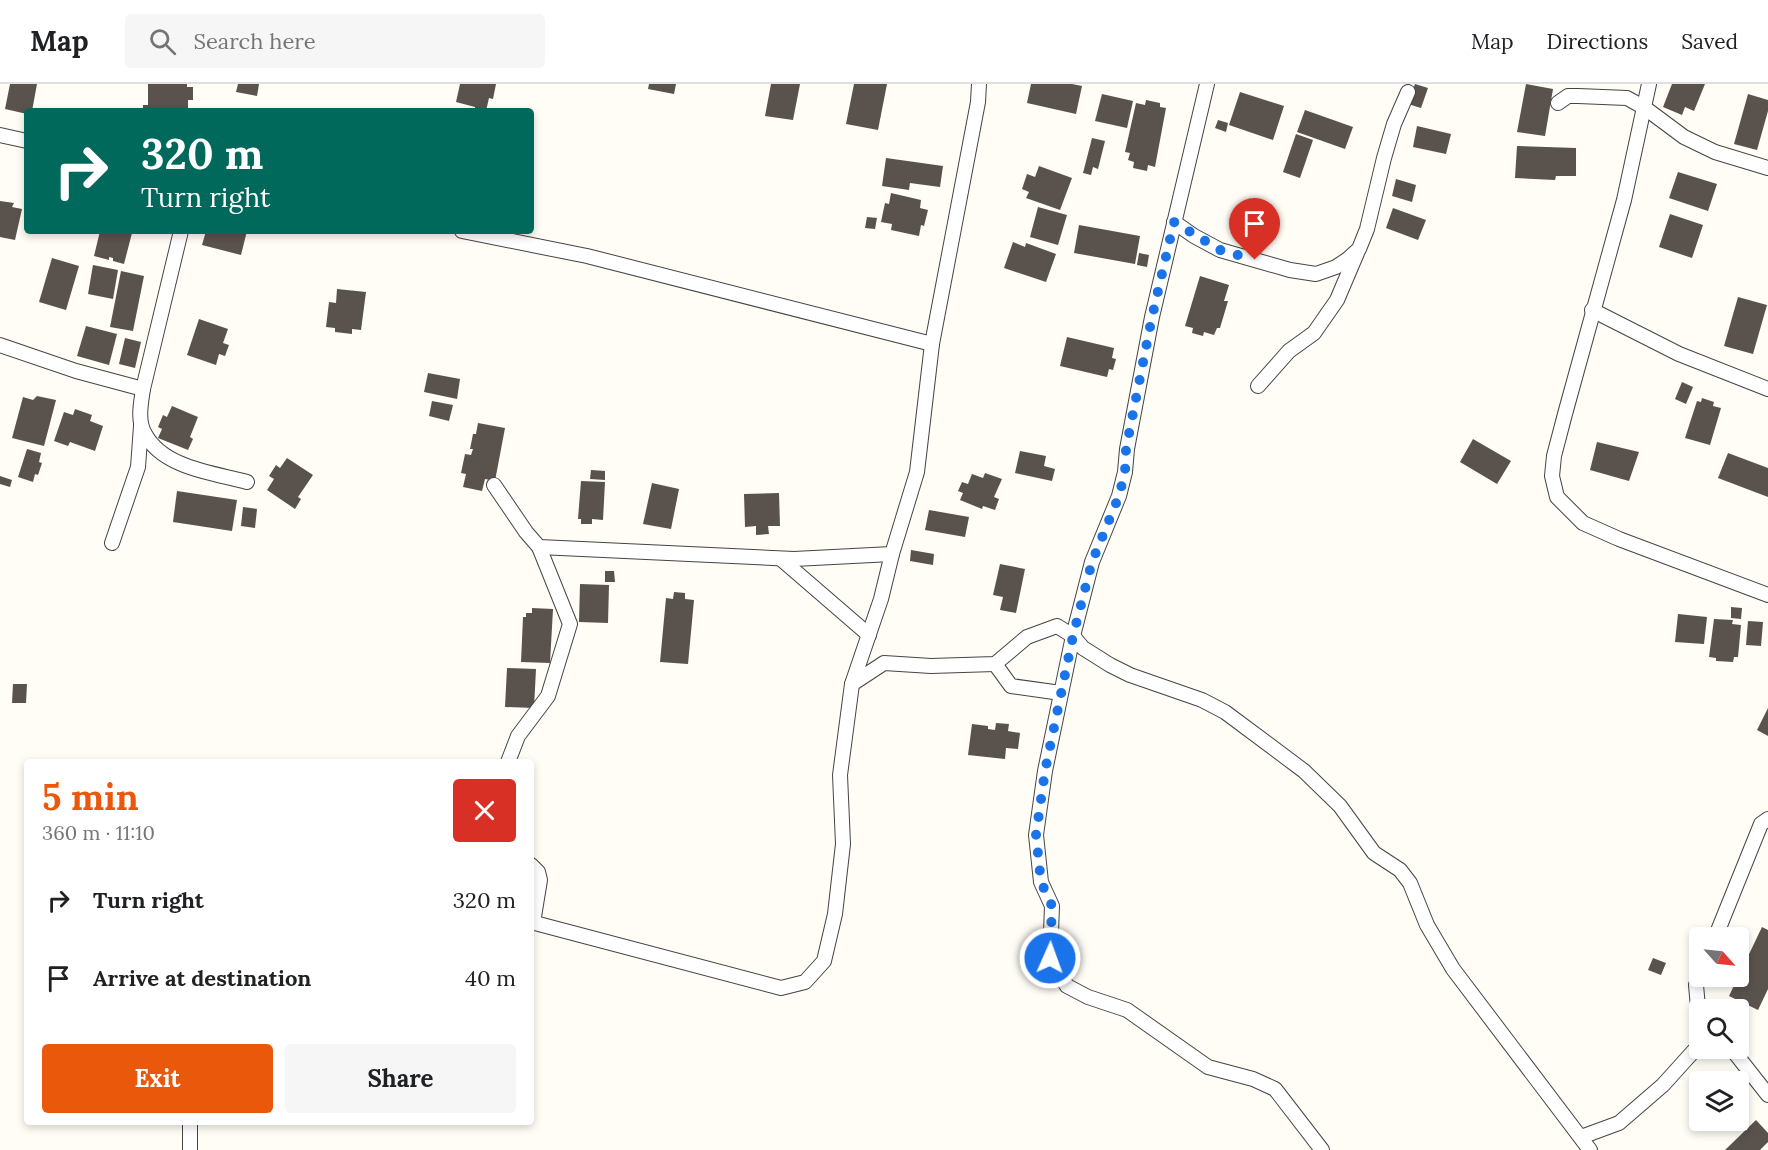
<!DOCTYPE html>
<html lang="en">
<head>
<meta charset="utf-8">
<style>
  :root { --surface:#fff; --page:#f6f6f6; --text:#202124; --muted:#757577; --line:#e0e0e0; --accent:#ea580c }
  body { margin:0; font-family:Lora,serif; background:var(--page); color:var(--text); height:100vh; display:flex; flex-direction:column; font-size:22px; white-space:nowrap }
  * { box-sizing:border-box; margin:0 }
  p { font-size:20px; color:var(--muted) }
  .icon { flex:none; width:33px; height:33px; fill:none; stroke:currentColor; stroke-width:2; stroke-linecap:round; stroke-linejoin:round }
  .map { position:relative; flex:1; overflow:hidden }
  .drawer { position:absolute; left:24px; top:675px; width:510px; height:366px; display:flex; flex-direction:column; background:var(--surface); border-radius:6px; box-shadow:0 3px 9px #0003 }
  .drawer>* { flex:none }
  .hud { position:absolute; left:24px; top:24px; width:510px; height:126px; border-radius:6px; box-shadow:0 3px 9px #0003; background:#00695c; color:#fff; overflow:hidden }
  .needle { width:39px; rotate:117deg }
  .controls { position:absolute; left:1689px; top:843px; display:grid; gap:12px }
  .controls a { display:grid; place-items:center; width:60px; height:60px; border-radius:6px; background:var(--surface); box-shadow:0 3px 9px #0003; font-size:30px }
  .pin { position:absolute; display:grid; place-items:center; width:51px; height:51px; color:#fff; margin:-62px -26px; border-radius:50% 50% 50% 0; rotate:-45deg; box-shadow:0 0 6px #0007 }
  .pin .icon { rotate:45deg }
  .me { position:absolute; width:66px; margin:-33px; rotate:2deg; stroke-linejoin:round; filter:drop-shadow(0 0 4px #0008) }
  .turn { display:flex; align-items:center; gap:21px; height:126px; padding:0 18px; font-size:27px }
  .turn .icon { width:78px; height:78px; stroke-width:2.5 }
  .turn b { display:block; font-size:42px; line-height:51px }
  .round { display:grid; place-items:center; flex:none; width:63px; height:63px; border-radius:6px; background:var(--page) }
  .headline { display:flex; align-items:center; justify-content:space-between; height:102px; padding:0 18px }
  h1 { font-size:36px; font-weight:800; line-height:45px; color:var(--accent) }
  .cta { display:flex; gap:12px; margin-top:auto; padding:12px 18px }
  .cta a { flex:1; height:69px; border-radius:6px; background:var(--accent); color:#fff; font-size:24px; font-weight:800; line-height:69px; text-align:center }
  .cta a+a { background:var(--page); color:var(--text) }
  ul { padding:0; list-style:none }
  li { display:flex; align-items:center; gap:18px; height:78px; padding:0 18px }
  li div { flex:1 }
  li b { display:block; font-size:22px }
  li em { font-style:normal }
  header { display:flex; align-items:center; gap:36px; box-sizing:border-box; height:84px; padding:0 30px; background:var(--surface); border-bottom:2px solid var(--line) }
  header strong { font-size:28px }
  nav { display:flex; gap:33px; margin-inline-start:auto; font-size:21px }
  .search { width:420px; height:54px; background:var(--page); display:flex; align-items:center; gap:15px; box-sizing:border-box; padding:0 21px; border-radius:6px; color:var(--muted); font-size:22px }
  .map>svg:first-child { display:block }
  .building { fill:#5a524d }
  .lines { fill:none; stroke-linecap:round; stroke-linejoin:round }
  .minor-casing { stroke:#444; stroke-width:16 }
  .minor { stroke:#fff; stroke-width:14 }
  .route { stroke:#1a73e8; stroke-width:10; stroke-dasharray:0 18 }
</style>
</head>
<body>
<header>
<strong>Map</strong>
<div class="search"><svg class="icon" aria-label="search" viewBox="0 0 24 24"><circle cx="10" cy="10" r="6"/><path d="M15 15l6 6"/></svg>Search here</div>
<nav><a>Map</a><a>Directions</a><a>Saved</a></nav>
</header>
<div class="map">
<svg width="1768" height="1066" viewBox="0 0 1768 1066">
  <rect width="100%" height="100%" fill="#fffdf5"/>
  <g class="building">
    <polygon points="10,0 37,0 32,27 27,27 27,30 5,25"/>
    <polygon points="148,0 187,0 187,3 193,3 193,16 188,16 188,26 143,27 143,21 148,21"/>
    <polygon points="238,0 259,0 257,12 236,8"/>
    <polygon points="460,0 496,0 493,15 489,14 486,27 475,27 475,23 456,18"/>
    <polygon points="649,0 676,0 674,10 648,5"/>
    <polygon points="771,0 800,0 793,36 765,32"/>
    <polygon points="854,0 887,0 878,46 846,40"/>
    <polygon points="1031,0 1072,0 1082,2 1076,30 1027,19"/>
    <polygon points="1415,0 1428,4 1421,24 1408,20"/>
    <polygon points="1526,0 1553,5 1545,52 1517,48"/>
    <polygon points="1672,0 1705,0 1694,27 1685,23 1682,31 1663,23"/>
    <polygon points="1240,8 1284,22 1273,56 1229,41"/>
    <polygon points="1102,10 1133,17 1127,44 1095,37"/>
    <polygon points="1748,10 1768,16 1768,27 1757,66 1734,60"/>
    <polygon points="1146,16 1160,19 1160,23 1166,24 1155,83 1148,81 1147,87 1133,84 1134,78 1128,76 1130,69 1125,68 1136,19 1145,21"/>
    <polygon points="1305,26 1353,43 1345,65 1297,48"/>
    <polygon points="1218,36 1228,39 1226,48 1215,44"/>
    <polygon points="1417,42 1451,50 1446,70 1413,63"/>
    <polygon points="1296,50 1313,56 1300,94 1283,88"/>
    <polygon points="1092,54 1105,57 1098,85 1093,83 1091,91 1083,89"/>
    <polygon points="1517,62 1576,64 1576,92 1556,92 1555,96 1515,94"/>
    <polygon points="886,74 943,82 940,103 910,99 909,106 882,102"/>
    <polygon points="1039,82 1072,94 1060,126 1026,114 1029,108 1022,105 1027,90 1035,93"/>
    <polygon points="1678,88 1717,100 1708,127 1669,114"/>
    <polygon points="1396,95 1416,101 1412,118 1392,112"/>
    <polygon points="891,109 921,116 920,124 928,126 924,142 921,141 919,152 891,146 892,140 881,138 885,119 889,120"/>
    <polygon points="0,117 14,119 12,123 22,125 15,156 0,153"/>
    <polygon points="1038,123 1067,131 1058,161 1030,153"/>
    <polygon points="1393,124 1426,136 1418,156 1386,144"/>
    <polygon points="1670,130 1703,141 1692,174 1659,163"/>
    <polygon points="867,133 877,134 875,145 865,144"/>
    <polygon points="1079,141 1140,152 1135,180 1074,169"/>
    <polygon points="100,147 123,147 132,149 124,180 113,177 113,174 109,173 109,176 94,172"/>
    <polygon points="206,147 247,147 241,171 202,161"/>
    <polygon points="1013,158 1025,163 1026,159 1056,170 1046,198 1004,184"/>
    <polygon points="1139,169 1149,171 1147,183 1137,181"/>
    <polygon points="52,174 79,182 66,226 39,218"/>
    <polygon points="93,181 118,186 113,215 88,210"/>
    <polygon points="121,187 144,192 133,247 110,243"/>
    <polygon points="1200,192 1229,201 1224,217 1228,217 1220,244 1217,244 1214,251 1204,248 1203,252 1192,249 1193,244 1185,242"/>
    <polygon points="337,205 366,208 361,246 352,245 352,250 335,248 335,244 326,243 329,218 336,219"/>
    <polygon points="1738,213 1767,221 1753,270 1724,262"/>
    <polygon points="199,235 228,245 223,259 229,261 225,272 219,270 216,281 187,271"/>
    <polygon points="86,242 117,250 109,281 77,272"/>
    <polygon points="1067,253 1114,264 1112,274 1116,275 1113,286 1109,285 1107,293 1060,282"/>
    <polygon points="125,254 141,258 135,284 119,280"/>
    <polygon points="428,289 460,295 457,315 424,308"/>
    <polygon points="1682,298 1693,303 1686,320 1675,315"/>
    <polygon points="37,312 56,316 44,362 12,354 23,313 33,316"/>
    <polygon points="1702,314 1714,318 1713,322 1721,324 1710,361 1685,354 1697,317 1701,318"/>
    <polygon points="432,317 453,321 449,337 429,332"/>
    <polygon points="172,322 198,333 190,353 193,355 188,366 158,354 162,345 158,343 163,331 167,333"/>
    <polygon points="75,325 92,331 90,337 103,342 95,367 70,358 68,362 54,357 64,328 73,331"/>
    <polygon points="478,339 505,344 495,397 485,395 482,407 463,403 466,390 461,389 465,370 471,371 473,365 470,365 473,350 476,350"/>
    <polygon points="1473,355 1511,377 1497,400 1460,378"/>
    <polygon points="1597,358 1639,368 1629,397 1590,386"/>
    <polygon points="27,365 41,369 39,378 42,379 38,391 35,390 33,398 18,393"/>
    <polygon points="1020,367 1046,372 1044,382 1055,385 1052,397 1015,389"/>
    <polygon points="1728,369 1768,384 1768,413 1718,394"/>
    <polygon points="287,374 313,391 298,413 301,415 295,425 267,406 274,395 269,392 276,381 280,384"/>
    <polygon points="591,386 605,387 605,396 590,395"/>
    <polygon points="985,389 1002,395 994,413 999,415 995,426 983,422 982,425 960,416 963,409 958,407 962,398 968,400 972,390 983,394"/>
    <polygon points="0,392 12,396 10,403 0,400"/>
    <polygon points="581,397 605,398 603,436 592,435 592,440 581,440 581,435 578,435"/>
    <polygon points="652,399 679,405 671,445 643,440"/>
    <polygon points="177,407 237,416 232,447 173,438"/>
    <polygon points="779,409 780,442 768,442 769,450 756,451 756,442 745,443 744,410"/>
    <polygon points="243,423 257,425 255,444 241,442"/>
    <polygon points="929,426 969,433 965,453 925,446"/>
    <polygon points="911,466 934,470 933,481 910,477"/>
    <polygon points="1000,480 1025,485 1016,529 1000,526 1003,513 993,511"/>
    <polygon points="605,487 614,487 615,498 605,498"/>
    <polygon points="580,500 609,501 608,539 579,538"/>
    <polygon points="674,508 685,509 685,515 694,516 688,580 660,578 666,514 673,515"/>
    <polygon points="1731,523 1742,524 1741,535 1731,534"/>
    <polygon points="532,524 553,525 550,579 521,578 523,533 526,533 526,529 532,529"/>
    <polygon points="1678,530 1707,533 1704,560 1675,558"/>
    <polygon points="1714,535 1733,536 1732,540 1741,541 1738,573 1734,573 1733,578 1716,577 1716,574 1709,573"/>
    <polygon points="1748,537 1763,538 1761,562 1746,561"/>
    <polygon points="507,584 536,585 534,624 505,623"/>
    <polygon points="13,600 27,600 26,619 12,619"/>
    <polygon points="1768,624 1768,652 1757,646"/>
    <polygon points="996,639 1009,640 1008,647 1020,649 1018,665 1006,664 1005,675 968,671 972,640 988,642 988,645 995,646"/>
    <polygon points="1762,843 1768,846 1768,905 1758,926 1729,912"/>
    <polygon points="1653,874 1666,879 1661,891 1648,886"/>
    <polygon points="1756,1036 1768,1049 1768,1058 1760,1066 1725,1066"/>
  </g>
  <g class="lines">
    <defs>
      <g id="minor">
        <polyline points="1207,0 1152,233 1127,365 1125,388 1119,412 1092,478 1073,552 1045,687 1036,751 1041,798 1052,822 1050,874 1067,902 1088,913 1127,926 1208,983 1253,995 1275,1005 1322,1066"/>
        <polyline points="1649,0 1624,116 1565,330 1554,372 1552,392 1557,413 1583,439 1619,455 1768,511"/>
        <polyline points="1558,19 1568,12 1578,12 1627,14 1645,24 1684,53 1715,68 1768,84"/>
        <polyline points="0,51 27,57"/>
        <polyline points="1174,138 1194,152 1220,166 1290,186 1316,190 1336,183 1348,175 1359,165 1367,145 1384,74 1394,40 1408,8"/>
        <path d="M 181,147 L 143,305 C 141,319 137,337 145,350 C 163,384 214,389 247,398"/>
        <polyline points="462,147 587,172 932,260"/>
        <polyline points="1592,226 1679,270 1768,305"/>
        <polyline points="0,261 76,287 143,305"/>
        <polyline points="1258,302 1289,267 1314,249 1337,216 1357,169"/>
        <polyline points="494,401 526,448 539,463 794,475 892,470"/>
        <polyline points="112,459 138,383 141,342"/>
        <polyline points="781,475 869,551"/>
        <polyline points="995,580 1011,602 1061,609"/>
        <polyline points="852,600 884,579 931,582 995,580 1027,553 1057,542 1073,552 1083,564 1110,581 1130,591 1202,616 1225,628 1304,687 1340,722 1374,769 1400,786 1410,799 1427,841 1453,885 1590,1066"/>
        <polyline points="508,678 518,652 548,612 570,540 539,463"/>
        <polyline points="531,781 538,788 540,796 533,839"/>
        <polyline points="531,838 781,904 805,898 824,877 835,830 843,760 840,691 852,600 881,515 892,470 917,388 932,260 978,18 979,0"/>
        <polyline points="1715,854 1761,740 1768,735"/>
        <polyline points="1700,892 1696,901 1700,946"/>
        <polyline points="1728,964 1735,969 1768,1011"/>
        <polyline points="190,1038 190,1066"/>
        <polyline points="1581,1053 1619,1039 1663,1001 1700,960"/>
      </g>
    </defs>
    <use href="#minor" class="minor-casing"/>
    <use href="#minor" class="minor"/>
  </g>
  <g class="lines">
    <polyline class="route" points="1050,874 1052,822 1041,798 1036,751 1045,687 1073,552 1092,478 1119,412 1125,388 1126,365 1152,233 1174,138 1220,166 1255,176"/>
  </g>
</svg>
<div class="controls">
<a><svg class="needle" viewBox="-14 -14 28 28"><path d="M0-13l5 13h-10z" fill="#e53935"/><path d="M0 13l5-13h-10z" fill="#757577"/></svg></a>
<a><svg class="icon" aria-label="search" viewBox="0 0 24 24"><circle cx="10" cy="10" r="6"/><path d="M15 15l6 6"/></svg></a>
<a><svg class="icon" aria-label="layers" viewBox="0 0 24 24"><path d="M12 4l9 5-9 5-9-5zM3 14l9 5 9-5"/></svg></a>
</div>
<div class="pin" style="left:1255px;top:176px;background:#d93025"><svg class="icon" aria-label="arrive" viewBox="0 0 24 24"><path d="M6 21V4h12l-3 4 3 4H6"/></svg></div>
<svg class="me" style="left:1050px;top:874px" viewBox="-20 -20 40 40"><circle r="17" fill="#1a73e8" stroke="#fff" stroke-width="3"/><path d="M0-11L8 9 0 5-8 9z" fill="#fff"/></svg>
<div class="hud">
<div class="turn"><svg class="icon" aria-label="right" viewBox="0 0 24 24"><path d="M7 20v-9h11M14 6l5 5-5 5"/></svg><div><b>320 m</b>Turn right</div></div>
</div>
<section class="drawer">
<div class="headline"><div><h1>5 min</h1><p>360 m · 11:10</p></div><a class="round" style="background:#d93025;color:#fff"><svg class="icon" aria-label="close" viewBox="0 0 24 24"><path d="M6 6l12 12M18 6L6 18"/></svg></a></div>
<ul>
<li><svg class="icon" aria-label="right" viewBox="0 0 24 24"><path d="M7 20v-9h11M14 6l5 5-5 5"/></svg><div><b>Turn right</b></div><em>320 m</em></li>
<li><svg class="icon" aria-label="arrive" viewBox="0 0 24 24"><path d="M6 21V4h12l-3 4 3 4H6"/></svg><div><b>Arrive at destination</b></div><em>40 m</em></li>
</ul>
<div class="cta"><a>Exit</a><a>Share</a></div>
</section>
</div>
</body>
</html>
